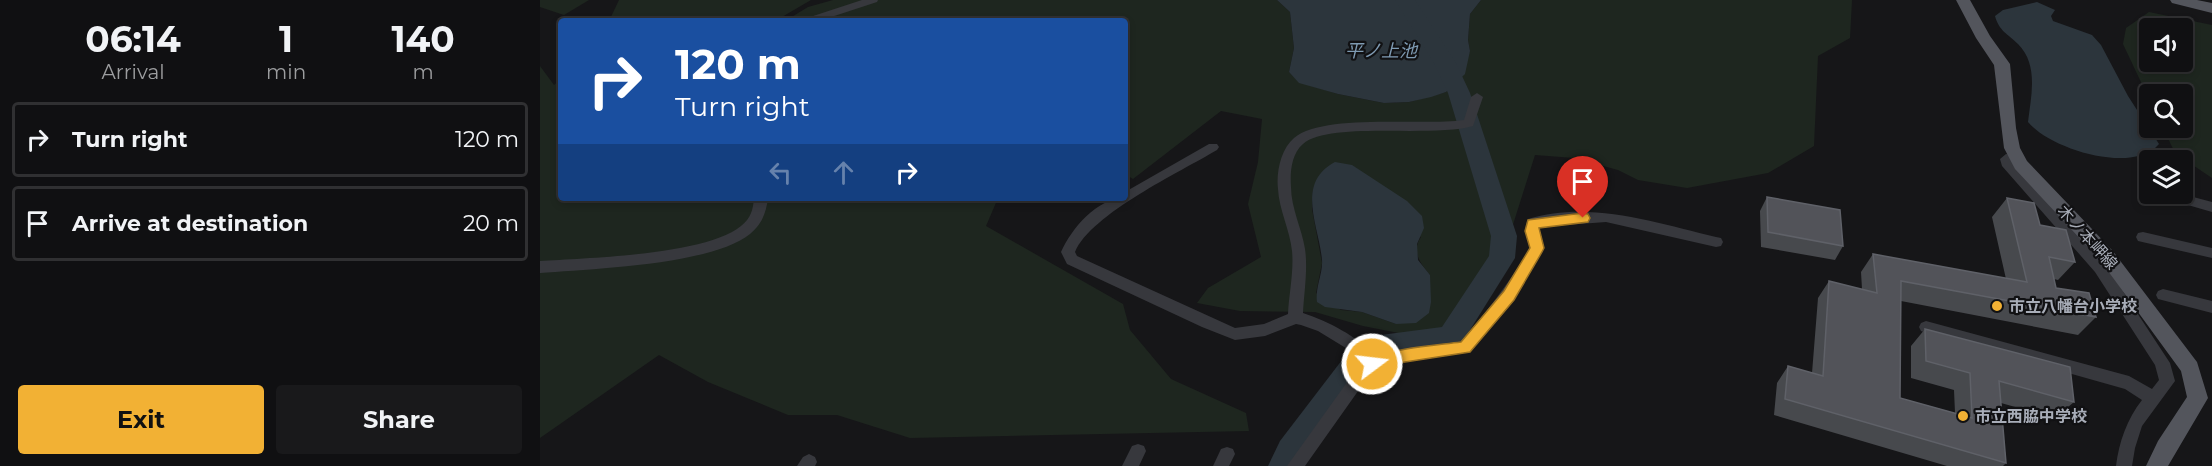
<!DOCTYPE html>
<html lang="en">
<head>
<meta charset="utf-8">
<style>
  :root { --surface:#101012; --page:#19191b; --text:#f1f3f6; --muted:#9c9d9f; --line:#303032; --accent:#f2b134 }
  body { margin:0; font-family:Montserrat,"Noto Sans JP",sans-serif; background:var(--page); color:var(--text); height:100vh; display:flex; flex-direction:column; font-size:22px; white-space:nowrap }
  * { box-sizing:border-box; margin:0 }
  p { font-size:20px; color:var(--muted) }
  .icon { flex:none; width:33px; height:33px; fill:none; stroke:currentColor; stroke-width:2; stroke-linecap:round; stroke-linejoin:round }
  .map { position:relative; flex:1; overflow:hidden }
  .panel { display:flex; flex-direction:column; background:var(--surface); width:540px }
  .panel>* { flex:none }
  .hud { position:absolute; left:18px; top:18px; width:570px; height:183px; border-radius:6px; box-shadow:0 3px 9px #0003,0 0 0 2px var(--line); background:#1a4fa0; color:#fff; overflow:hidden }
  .tools { position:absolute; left:1599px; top:18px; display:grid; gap:12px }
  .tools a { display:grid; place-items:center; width:54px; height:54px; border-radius:6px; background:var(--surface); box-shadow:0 3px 9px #0003,0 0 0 2px var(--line); font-size:30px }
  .pin { position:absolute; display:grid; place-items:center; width:51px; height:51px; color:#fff; margin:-62px -26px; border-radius:50% 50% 50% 0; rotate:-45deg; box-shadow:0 0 6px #0007 }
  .pin .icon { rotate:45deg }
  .me { position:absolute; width:66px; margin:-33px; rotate:75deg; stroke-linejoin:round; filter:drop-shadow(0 0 4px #0008) }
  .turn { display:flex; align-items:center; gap:21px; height:126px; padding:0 18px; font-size:27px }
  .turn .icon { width:78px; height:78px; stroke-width:2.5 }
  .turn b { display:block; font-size:42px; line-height:51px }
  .lanes { display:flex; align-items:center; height:57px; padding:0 18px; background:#0003; justify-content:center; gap:30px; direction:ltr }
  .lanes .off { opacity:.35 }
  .eta { display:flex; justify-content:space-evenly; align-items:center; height:102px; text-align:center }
  .eta b { font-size:36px; font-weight:700; line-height:42px }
  .button { display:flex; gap:12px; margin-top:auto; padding:12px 18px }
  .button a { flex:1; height:69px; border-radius:6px; background:var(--accent); color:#111; font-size:24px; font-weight:700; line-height:69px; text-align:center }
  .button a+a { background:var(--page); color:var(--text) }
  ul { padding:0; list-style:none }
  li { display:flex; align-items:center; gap:18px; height:75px; margin:0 12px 9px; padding:0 6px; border:3px solid var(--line); border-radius:6px }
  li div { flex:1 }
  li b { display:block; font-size:22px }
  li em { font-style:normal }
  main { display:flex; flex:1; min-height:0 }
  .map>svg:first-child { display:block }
  .green { fill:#1e261f; fill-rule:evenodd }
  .water { fill:#2c353c }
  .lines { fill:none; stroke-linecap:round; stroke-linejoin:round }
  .river { fill:#2c353c; fill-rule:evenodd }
  .minor { fill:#37383d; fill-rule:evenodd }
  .major { fill:#53555c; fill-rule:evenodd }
  .wall { fill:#47494d }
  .building { fill:#525359; stroke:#5f6168; stroke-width:1.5 }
  .route { fill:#f2b134; stroke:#9d7322; stroke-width:1.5 }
  .poi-dot { fill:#f2b134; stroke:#111113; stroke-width:2 }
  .labels { text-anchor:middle; stroke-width:4.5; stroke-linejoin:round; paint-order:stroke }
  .street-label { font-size:16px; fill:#a8adb8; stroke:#111113 }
  .poi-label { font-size:16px; font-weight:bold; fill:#a8adb8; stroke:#111113; text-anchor:start }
  .water-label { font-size:18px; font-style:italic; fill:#7f9bb3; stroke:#111113 }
</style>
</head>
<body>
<main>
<section class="panel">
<div class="eta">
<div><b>06:14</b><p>Arrival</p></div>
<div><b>1</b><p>min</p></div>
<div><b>140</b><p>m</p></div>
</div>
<ul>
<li><svg class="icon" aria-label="right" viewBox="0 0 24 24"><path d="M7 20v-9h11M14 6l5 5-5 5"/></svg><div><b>Turn right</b></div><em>120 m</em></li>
<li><svg class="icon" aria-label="arrive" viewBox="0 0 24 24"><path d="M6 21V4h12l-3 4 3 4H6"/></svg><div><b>Arrive at destination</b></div><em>20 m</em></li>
</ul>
<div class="button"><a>Exit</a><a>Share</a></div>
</section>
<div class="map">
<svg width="1672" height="466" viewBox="0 0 1672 466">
  <rect width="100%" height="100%" fill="#161618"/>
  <g class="green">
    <polygon points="0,0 49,0 24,15 0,7"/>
    <polygon points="79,0 271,0 235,21 69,21"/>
    <path d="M 293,0 L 737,0 L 750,12 L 754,48 L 749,72 L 759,82 L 798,94 L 844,103 L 869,102 L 906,92 L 914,83 L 930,51 L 928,40 L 930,14 L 941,0 L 1312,0 L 1310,38 L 1278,56 L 1274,146 L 1228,173 L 1147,188 L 1098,180 L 1078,170 L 1034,158 L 995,155 L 952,291 L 899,341 L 823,326 L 775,312 L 700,311 L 657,303 L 668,288 L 721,257 L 708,204 L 718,162 L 722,119 L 681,111 L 593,179 L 585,174 L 585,21 L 245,21 L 268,7 ZM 773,190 L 881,237 C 871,251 880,263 890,275 L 856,324 L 822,312 L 801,310 L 776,293 L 782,263 L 772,209 Z"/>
    <path d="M 1609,12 L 1672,25 L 1672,178 L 1635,153 L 1623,128 L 1642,128 L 1642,94 L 1610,94 L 1609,99 L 1583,44 L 1586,28 ZM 1642,28 L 1642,62 L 1610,62 L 1610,28 Z"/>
    <path d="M 0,66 L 14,85 L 21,79 C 21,95 17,123 21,135 L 21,198 L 458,198 L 446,226 L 583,304 L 590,330 L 631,379 L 706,413 L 709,431 L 370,438 L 297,415 L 248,415 L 168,382 L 119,355 L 0,438 Z"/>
  </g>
  <g class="water">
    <polygon points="737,0 941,0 930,14 928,40 930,51 925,74 906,92 891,97 869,102 844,103 798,94 759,83 749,72 754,48 750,12"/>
    <path d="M 1497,2 L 1515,10 L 1511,16 L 1513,21 L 1552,35 L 1561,45 L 1588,96 L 1619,144 C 1593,175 1510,149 1488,122 C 1491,96 1499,65 1478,44 C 1468,34 1459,31 1455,16 L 1463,10 Z"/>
    <path d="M 795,162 L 812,165 L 867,201 L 882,216 L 884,228 L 877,244 L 878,260 L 890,275 L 891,302 L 889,313 L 876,323 L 856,324 L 822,312 L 785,307 L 777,302 C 775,287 783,274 782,260 C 779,226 755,183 795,162 Z"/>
  </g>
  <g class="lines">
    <g class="river">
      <polygon points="855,0 875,0 916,63 930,93 977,236 975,258 920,346 910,350 833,360 823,356 819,348 823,340 833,336 902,327 949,256 951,236 908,93 894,63"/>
      <polygon points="812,357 822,360 826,369 822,378 759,466 728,466 740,441 802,360"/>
    </g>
    <g class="minor">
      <polygon points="322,0 338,0 337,2 279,21 262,21 264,19"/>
      <path d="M 937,93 L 943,97 L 933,126 C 893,138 789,121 763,144 C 751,154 750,173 751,187 C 751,208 762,229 765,249 C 768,269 764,293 763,313 C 789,322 816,335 835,357 L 871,347 L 921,342 C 946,312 970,282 990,248 C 987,238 983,229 988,219 C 1050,200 1116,223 1176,237 L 1181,238 L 1183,242 L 1181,246 L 1176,247 L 1066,222 L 999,227 L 1004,248 L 1002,252 L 978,291 L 930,352 L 858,362 L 839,369 L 828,377 L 765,466 L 747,466 L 818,367 L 823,364 L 814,353 L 778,331 L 761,325 L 756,324 L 725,336 L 695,340 L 662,327 L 527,264 L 521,252 C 532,228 557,198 585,198 L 585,192 L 669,144 L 677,144 L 679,147 L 677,150 C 640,172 551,214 535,252 L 537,256 L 695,328 L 724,324 L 748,314 C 749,294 754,271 752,251 C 750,230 739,210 738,189 C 736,172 741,149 754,138 C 783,113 883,126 924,120 L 931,97 Z"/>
      <path d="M 1466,154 L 1482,156 L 1484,159 L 1482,162 L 1474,164 L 1565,264 L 1630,363 L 1635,381 L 1602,426 L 1595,448 L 1592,466 L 1576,466 C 1579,442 1587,419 1602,400 L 1585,389 L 1386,333 L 1381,331 L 1379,327 L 1381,323 L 1386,321 L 1589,376 L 1612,389 L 1619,380 L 1615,365 L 1555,272 L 1462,166 L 1460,159 Z"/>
      <polygon points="1610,193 1642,194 1672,202 1672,212 1641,203 1606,200 1604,197"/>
      <path d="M 214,198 L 228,198 C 226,213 222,224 210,234 C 172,265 50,269 0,273 L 0,261 C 47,258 166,255 201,226 C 211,218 213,210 214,198 Z"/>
      <polygon points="1603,232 1672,248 1672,258 1598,241 1596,237 1598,233"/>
      <polygon points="1623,289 1672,301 1672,313 1618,299 1616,295 1618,291"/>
      <polygon points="598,444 604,446 606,451 599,466 582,466 592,446"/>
      <polygon points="687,447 693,449 695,454 689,466 673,466 681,449"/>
      <polygon points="269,454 275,457 277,462 275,466 257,466 263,457"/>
    </g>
    <g class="major">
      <polygon points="1416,0 1430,0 1450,36 1470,64 1476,128 1480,148 1487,161 1572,250 1657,362 1668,398 1628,466 1606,466 1618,441 1647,397 1641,371 1560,260 1475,169 1464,148 1454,65 1436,38"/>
      <polygon points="1630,0 1657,0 1672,3 1672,13 1632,3"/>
    </g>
  </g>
  <g class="wall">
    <polygon points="1227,197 1303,246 1295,260 1221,247 1220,211"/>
    <polygon points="1467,198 1500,225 1535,262 1518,280 1514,279 1516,288 1556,317 1538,335 1361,301 1360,398 1415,413 1414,390 1371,378 1371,346 1385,329 1534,402 1515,418 1461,403 1466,463 1463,466 1407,466 1234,415 1237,383 1248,366 1272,373 1278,298 1289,281 1322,289 1321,272 1333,254 1466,279 1452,217"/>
  </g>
  <g class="building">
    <polygon points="1227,197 1300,210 1303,246 1228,232"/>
    <polygon points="1467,198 1494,203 1500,225 1526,230 1535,262 1509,257 1516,288 1549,293 1556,317 1361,281 1360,398 1432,418 1430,373 1386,361 1385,329 1530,367 1534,402 1459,381 1466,463 1245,399 1248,366 1283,376 1289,281 1337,293 1333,254 1487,282"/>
  </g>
  <path class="route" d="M 1043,213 L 1048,214 L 1050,218 L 1048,222 L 999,228 L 1004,248 L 1002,252 L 974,300 L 930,352 L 865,362 L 832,370 L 827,368 L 825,364 L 827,359 C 857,348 889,346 921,342 L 964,291 L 990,248 L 985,231 L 988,220 Z"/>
  <g class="poi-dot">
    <circle cx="1457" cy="306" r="6"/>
    <circle cx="1423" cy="416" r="6"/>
  </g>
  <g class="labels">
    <g class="street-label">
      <text transform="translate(1548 237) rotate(48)" y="6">木ノ本岬線</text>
    </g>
    <g class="poi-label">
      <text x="1469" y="312">市立八幡台小学校</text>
      <text x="1435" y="422">市立西脇中学校</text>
    </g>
    <g class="water-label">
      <text x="841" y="57">平ノ上池</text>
    </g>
  </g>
</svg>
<div class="tools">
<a><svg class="icon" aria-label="sound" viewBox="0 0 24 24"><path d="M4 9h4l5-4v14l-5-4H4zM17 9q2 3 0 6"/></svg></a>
<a><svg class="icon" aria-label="search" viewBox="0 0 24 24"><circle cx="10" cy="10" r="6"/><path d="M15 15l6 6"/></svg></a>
<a><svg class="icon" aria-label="layers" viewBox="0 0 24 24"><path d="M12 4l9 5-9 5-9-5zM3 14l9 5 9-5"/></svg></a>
</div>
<div class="pin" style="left:1043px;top:218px;background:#d93025"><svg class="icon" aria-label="arrive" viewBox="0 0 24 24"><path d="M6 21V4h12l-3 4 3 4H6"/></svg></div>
<svg class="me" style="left:832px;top:364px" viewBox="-20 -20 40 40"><circle r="17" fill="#f2b134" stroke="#fff" stroke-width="3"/><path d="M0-11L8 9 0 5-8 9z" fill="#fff"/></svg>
<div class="hud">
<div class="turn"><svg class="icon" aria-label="right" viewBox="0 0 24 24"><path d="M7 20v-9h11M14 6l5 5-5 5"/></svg><div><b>120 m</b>Turn right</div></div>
<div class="lanes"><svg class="icon off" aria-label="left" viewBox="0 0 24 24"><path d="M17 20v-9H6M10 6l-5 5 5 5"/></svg><svg class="icon off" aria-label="ahead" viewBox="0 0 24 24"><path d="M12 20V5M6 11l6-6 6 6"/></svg><svg class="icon" aria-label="right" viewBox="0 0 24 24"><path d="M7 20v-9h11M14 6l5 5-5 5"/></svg></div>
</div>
</div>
</main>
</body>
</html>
